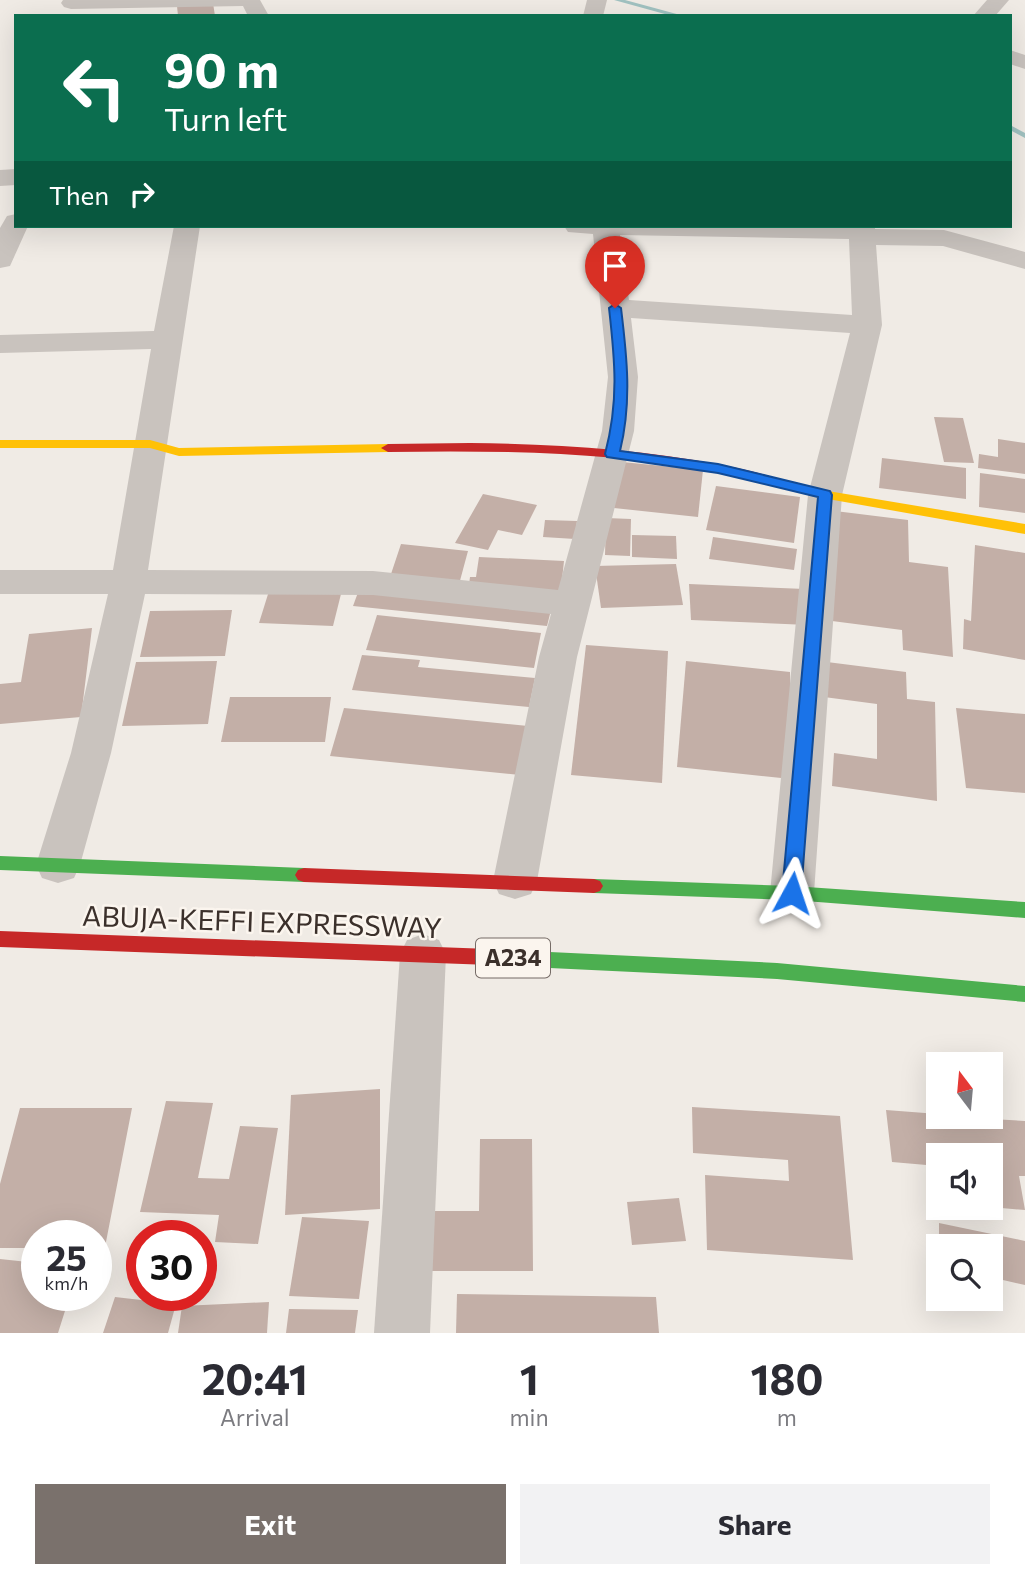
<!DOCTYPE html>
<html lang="en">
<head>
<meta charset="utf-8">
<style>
  :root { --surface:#fff; --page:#f2f2f3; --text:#2b2b33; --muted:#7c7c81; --accent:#7a716c }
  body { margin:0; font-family:Commissioner,sans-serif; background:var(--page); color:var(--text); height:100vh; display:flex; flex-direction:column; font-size:26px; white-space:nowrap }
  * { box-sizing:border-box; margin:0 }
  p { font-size:23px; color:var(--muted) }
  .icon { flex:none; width:38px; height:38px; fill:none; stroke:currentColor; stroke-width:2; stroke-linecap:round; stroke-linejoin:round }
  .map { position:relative; height:1333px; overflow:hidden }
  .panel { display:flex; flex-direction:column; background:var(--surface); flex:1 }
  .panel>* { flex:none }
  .hud { position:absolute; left:14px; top:14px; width:998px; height:214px; border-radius:0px; box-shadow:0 7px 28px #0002; background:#0b6e4f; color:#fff; overflow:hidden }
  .needle { width:46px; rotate:344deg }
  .tools { position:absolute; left:926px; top:1052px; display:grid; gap:14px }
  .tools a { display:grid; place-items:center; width:77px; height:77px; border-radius:0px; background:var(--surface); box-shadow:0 7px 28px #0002; font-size:35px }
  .speed { position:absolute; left:21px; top:1220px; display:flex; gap:14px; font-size:35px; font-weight:700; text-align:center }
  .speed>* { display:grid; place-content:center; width:91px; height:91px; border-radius:50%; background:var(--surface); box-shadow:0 7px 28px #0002; line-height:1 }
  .speed small { font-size:18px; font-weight:400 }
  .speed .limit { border:10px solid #d22; background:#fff; color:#111 }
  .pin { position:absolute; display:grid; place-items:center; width:60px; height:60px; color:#fff; margin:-72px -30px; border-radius:50% 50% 50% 0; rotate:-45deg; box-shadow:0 0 7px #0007 }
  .pin .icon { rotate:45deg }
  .me { position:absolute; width:77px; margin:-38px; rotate:5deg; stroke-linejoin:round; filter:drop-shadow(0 0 5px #0008) }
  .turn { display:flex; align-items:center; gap:24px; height:147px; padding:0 35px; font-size:32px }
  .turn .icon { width:91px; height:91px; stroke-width:2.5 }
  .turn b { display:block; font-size:49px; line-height:60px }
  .then { display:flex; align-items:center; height:66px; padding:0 35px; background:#0003; gap:14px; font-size:26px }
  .eta { display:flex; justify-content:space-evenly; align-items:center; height:119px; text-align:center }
  .eta b { font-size:42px; font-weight:700; line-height:49px }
  .cta { display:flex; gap:14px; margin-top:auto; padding:14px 35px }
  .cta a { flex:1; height:80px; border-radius:0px; background:var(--accent); color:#fff; font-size:28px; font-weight:700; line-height:80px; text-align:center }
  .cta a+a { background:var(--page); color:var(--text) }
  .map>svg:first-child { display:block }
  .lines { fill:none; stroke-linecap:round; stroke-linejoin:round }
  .stream { fill:#a1c2c1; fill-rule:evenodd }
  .building { fill:#c3afa7 }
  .street { fill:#c9c3be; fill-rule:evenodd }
  .fast { fill:#4caf50; fill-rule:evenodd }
  .slow { fill:#ffc107; fill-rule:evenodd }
  .jam { fill:#c62828; fill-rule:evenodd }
  .route { fill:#1a73e8; stroke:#114b97; stroke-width:2 }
  .labels { text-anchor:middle; stroke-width:5; stroke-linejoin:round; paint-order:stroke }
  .shield { fill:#fbf5ee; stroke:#756b66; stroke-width:2 }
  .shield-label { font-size:23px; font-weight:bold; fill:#3b302b }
  .near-street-label { font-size:28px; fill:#3b302b; stroke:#fbf5ee }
</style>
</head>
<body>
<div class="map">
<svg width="1025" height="1333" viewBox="0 0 1025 1333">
  <rect width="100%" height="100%" fill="#f0ebe5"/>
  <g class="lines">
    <g class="stream">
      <polygon points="614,0 625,0 684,16 672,16"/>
      <polygon points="1010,125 1025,133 1025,138 1010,130"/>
    </g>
  </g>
  <g class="building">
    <polygon points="213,3 215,16 178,16 177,6"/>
    <polygon points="934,417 963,418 974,463 944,462"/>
    <polygon points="998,439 1025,443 1025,474 978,468 979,454 998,457"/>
    <polygon points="882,458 966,468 966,499 879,488"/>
    <polygon points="622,462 703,470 698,517 614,508"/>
    <polygon points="980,473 1025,479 1025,513 979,507"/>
    <polygon points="716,486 800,497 794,543 706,530"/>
    <polygon points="483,494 537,505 522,535 498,530 488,550 455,543"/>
    <polygon points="835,511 908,520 909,562 948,567 953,657 903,650 902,630 832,621"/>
    <polygon points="606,518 631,519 630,556 605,555"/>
    <polygon points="545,520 577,521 575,539 543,537"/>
    <polygon points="632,535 676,536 677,559 632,557"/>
    <polygon points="713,537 797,549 794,570 709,559"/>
    <polygon points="401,544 468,551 458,588 389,580"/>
    <polygon points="975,545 1025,553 1025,660 963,649 964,619 971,621"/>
    <polygon points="479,557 564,561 560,598 468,592 470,577 476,577"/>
    <polygon points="676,564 683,605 601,608 595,566"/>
    <polygon points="689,584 805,589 808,625 691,620"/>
    <polygon points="360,587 552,606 547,626 353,606"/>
    <polygon points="269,591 341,594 333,626 259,623"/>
    <polygon points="232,610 225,656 140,657 150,611"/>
    <polygon points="377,615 541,633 534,668 366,650"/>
    <polygon points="92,628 81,717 0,724 0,684 21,682 29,634"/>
    <polygon points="586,645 668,651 662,783 571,775"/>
    <polygon points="362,655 420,660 418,667 535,678 529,707 352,690"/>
    <polygon points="217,661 208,724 122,726 136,662"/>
    <polygon points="686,661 790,672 791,779 677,767"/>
    <polygon points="827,662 906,672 907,699 935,702 937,801 832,786 834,753 877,759 877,704 824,697"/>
    <polygon points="230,697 331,697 325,742 221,742"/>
    <polygon points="344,708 528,726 520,775 330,756"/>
    <polygon points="956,708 1025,714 1025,793 966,788"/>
    <polygon points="380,1089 380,1209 285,1215 291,1095"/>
    <polygon points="166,1101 213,1103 198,1178 229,1179 240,1126 278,1128 258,1244 215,1242 219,1215 140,1212"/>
    <polygon points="692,1107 840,1116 853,1260 707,1250 705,1175 789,1181 788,1160 693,1153"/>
    <polygon points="20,1108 132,1108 105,1247 96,1247 96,1236 37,1236 37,1248 0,1248 0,1184"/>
    <polygon points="886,1110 938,1114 938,1116 1025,1121 1025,1176 1019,1176 1025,1210 990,1207 990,1155 938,1155 938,1166 892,1162"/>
    <polygon points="480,1139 532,1139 533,1271 420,1271 423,1211 479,1211"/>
    <polygon points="679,1198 686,1241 632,1245 627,1202"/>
    <polygon points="302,1217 369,1221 359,1299 289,1296"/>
    <polygon points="939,1223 1025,1241 1025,1285 990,1277 990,1246 939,1246"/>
    <polygon points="0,1259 37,1263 37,1295 70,1295 58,1333 0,1333"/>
    <polygon points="457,1294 656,1297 659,1333 456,1333"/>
    <polygon points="115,1297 176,1304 168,1333 103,1333"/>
    <polygon points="269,1302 267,1333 178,1333 182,1306"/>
    <polygon points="289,1309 358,1310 355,1333 286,1333"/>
  </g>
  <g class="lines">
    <g class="street">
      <polygon points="63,0 260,0 269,16 248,16 243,6 71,9 64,7 61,3"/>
      <polygon points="587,0 607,0 603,16 583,16"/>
      <polygon points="987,0 1009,0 995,16 973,16"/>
      <polygon points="1010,50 1025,55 1025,69 1010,64"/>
      <polygon points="16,169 16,185 0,186 0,170"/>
      <polygon points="16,214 16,226 28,226 10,266 0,268 0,228 7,216"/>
      <path d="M 174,226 L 200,226 L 148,570 L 373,571 L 558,590 L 602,431 L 608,377 L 593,234 L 568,232 L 564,226 L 875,226 L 875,229 L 944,230 L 1025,252 L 1025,269 L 943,246 L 876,245 L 882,325 L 842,495 L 814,893 L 808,906 L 792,911 L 776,906 L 770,893 L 808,495 L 850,333 L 631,318 L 638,377 L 634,431 L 577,657 L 537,881 L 531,894 L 515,899 L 499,894 L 493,881 L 539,657 L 551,614 L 373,595 L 145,594 L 111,753 L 80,865 L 74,878 L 58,883 L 42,878 L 36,865 L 71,753 L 108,594 L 0,594 L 0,570 L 113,570 L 151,349 L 0,353 L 0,335 L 154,331 ZM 620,235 L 849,239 L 852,315 L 629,300 Z"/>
      <polygon points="423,934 439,940 446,954 430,1333 374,1333 400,954 407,940"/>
    </g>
    <g class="fast">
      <polygon points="0,856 304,868 310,870 313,875 310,880 304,882 0,870"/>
      <polygon points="594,879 792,886 1025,902 1025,918 792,900 594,893 588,891 585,886 588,881"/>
      <polygon points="490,949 777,963 1025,986 1025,1002 777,979 490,965 483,963 481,957 483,951"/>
    </g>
    <g class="slow">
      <polygon points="0,440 150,440 179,448 388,444 395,448 388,452 179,456 150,448 0,448"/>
      <polygon points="816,489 1025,524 1025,534 811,496 809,493 811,490"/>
    </g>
    <g class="jam">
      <path d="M 470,443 C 555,444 639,449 722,465 C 755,471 788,481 821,490 L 823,493 L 816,497 C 783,489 751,478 718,472 C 609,452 498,450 388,452 L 381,448 L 388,444 Z"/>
      <polygon points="304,868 594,879 600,881 603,886 600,891 594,893 304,882 298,880 295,875 298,870"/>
      <polygon points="0,931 490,949 497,951 499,957 497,963 490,965 0,947"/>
    </g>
  </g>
  <path class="route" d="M 615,304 L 621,308 C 627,357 632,402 620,451 L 718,464 L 830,491 L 832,495 L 801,893 L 798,898 L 792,900 L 785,898 L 782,893 L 818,497 L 718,473 L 607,457 L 605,454 C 619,401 615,361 609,308 Z"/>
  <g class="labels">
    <rect class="shield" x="476" y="938.5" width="74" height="39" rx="5"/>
    <g class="shield-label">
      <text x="513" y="966">A234</text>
    </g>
    <g class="near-street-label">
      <text transform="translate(262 922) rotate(2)" y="10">ABUJA-KEFFI EXPRESSWAY</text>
    </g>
  </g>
</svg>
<div class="tools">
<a><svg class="needle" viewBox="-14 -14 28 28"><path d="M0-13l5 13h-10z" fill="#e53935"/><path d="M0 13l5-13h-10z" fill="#7c7c81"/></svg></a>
<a><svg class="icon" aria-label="sound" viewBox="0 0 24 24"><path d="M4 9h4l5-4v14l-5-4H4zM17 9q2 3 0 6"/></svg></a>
<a><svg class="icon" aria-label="search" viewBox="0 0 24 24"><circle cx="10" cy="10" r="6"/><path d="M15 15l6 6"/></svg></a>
</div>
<div class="speed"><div>25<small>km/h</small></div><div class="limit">30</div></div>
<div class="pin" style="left:615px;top:308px;background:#d93025"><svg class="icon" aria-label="arrive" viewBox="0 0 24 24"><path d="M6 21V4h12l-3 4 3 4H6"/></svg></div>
<svg class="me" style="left:792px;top:893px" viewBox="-20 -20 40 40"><path d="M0-17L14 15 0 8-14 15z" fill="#1a73e8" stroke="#fff" stroke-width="4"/></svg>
<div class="hud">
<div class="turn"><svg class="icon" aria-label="left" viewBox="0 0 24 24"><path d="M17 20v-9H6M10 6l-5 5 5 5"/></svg><div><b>90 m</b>Turn left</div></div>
<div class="then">Then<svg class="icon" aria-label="right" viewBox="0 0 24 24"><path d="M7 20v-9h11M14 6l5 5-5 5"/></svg></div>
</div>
</div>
<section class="panel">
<div class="eta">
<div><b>20:41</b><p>Arrival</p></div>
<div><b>1</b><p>min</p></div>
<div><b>180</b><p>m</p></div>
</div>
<div class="cta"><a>Exit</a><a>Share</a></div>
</section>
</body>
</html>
